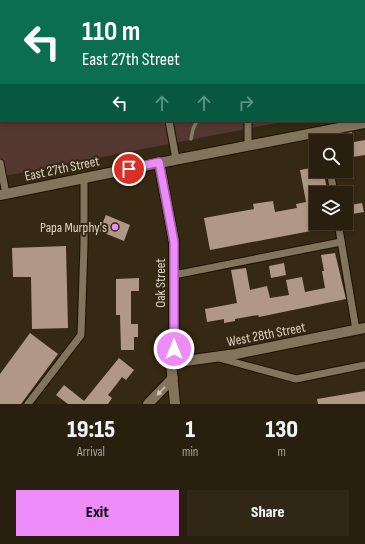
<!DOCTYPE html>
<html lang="en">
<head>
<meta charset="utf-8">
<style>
  :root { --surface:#281f0e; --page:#302717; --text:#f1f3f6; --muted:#a5a29e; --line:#443d2e; --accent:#ed8cf9 }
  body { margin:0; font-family:"Sofia Sans Condensed",sans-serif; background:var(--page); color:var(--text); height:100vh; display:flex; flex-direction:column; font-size:15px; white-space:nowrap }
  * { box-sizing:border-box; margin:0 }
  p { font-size:13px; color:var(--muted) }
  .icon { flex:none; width:22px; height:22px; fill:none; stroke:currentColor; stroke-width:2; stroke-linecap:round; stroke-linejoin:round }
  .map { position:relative; height:404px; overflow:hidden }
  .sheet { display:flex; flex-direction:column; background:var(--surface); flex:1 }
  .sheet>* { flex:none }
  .banner { position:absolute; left:0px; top:0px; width:365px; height:122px; box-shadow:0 2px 6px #0003,0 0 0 1px var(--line); background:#0b6e4f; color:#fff; overflow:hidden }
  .tools { position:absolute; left:309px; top:134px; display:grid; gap:8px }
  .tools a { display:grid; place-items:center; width:44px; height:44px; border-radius:0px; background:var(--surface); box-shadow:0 2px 6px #0003,0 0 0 1px var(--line); font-size:20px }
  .pin { position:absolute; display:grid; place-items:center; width:34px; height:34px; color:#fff; margin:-17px; border:2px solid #fff; border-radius:50%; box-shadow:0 1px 4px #0007 }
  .me { position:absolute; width:44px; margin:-22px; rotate:0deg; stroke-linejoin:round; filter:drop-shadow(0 0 3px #0008) }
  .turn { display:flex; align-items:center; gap:14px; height:84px; padding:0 16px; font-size:18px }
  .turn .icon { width:52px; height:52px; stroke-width:2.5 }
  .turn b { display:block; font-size:28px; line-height:34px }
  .lanes { display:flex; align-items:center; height:38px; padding:0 16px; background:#0003; justify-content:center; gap:20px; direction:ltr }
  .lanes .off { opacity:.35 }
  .eta { display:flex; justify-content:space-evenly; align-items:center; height:68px; text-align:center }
  .eta b { font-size:24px; font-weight:800; line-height:28px }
  .button { display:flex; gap:8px; margin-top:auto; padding:8px 16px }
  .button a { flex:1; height:46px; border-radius:0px; background:var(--accent); color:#111; font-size:16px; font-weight:800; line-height:46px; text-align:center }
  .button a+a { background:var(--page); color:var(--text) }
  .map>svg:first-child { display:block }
  .green { fill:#533730 }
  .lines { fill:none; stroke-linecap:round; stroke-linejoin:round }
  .stream { stroke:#7a8265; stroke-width:3.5 }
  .building { fill:#b19785 }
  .lane-casing { stroke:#1d1200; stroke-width:9 }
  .street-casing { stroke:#1d1200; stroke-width:12 }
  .secondary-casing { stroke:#1d1200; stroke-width:12 }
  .lane { stroke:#83745c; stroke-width:7 }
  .street { stroke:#83745c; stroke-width:10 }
  .secondary { stroke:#83745c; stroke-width:10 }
  .oneway { fill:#d0c6b7 }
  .route-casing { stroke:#9a5ba2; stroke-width:10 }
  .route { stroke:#ed8cf9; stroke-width:7 }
  .poi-dot { fill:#ed8cf9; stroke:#362913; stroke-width:1.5 }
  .labels { text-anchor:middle; stroke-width:4; stroke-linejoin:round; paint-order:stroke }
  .street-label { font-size:14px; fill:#ddd5c7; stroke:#362913 }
  .poi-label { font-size:14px; fill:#ddd5c7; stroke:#362913; text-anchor:end }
</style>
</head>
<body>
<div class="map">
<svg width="365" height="404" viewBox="0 0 365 404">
  <rect width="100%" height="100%" fill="#362913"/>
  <polygon class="green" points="0,0 362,0 362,1 1,1 1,121 287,121 0,177"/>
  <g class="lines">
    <g class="stream">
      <polyline points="177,0 177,1"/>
      <polyline points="191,139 193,129 197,121"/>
    </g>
  </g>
  <g class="building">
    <polygon points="352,132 354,142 365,140 365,155 346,158 346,133"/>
    <polygon points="316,167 316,171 323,171 328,193 316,193 316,230 210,250 204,218 254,209 253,204 273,201 275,212 297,208 296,204 306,202 300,170"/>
    <polygon points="362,203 364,212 352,214 350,205"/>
    <polygon points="106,215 130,225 124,241 99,231"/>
    <polygon points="66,246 68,328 32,329 31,277 13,277 12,248"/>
    <polygon points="335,253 346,299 259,317 258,315 235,319 235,321 224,323 224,319 207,322 205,309 237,303 231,270 246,268 250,290 267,286 270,298 289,295 286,280 302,277 305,292 325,288 322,271 324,271 321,255"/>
    <polygon points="284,263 286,275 271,278 269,266"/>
    <polygon points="139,278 139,291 131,291 131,324 138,324 138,337 134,337 134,350 121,350 120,315 116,315 116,279"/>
    <polygon points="30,333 58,354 21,404 0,404 0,374"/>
    <polygon points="119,358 134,370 126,380 122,377 116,385 108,395 112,398 108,404 68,404 56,395 64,385 84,401"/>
    <polygon points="365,391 365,404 318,404 317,399"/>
  </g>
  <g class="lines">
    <defs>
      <g id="lane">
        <polyline points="148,0 148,1"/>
        <polyline points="225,0 225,1"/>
        <polyline points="13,1 18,0"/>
        <polyline points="293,1 293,0"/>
        <polyline points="0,3 1,3"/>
        <polyline points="0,77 1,76"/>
        <polyline points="169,121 176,159"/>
        <polyline points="324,131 325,141"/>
        <polyline points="248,145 248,121"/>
        <polyline points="0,163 6,194"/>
        <polyline points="330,171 334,193"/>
        <polyline points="338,223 356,330"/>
        <polyline points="174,275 341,242"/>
        <polyline points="219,358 244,365 296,379 365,365"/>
        <polyline points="28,404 81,335 84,245 84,178"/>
      </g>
      <g id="street">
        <polyline points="159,163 174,242 174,349 171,363 175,404"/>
        <polyline points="171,363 236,354 365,328"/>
        <polyline points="148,404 173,378"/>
      </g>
      <polyline id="secondary" points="0,195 159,163 365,123"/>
    </defs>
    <use href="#lane" class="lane-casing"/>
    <use href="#street" class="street-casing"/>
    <use href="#secondary" class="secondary-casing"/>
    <use href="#lane" class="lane"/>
    <use href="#street" class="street"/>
    <use href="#secondary" class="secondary"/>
  </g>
  <defs><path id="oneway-solid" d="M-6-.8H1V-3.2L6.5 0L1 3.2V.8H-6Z"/></defs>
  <use class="oneway" href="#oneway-solid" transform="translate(161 391) rotate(134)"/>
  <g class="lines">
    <defs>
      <polyline id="route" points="129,169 159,162 174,242 174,349"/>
    </defs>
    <use href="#route" class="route-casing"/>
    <use href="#route" class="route"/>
  </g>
  <circle class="poi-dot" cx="115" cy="227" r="4"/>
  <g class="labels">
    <g class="street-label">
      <text transform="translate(62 168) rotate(-12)" y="5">East 27th Street</text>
      <text transform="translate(160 283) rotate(-90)" y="5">Oak Street</text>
      <text transform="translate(266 334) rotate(-11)" y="5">West 28th Street</text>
    </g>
    <g class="poi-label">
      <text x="107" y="232">Papa Murphy's</text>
    </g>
  </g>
</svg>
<div class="tools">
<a><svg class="icon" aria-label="search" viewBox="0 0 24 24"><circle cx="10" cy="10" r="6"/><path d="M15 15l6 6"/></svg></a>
<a><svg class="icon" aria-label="layers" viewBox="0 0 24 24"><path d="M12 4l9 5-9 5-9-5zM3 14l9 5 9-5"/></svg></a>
</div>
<div class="pin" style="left:129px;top:169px;background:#d93025"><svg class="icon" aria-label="arrive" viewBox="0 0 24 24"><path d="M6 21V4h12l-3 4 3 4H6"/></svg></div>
<svg class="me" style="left:174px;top:349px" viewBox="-20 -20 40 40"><circle r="17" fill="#ed8cf9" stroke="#fff" stroke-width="3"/><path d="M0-11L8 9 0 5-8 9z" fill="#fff"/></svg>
<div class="banner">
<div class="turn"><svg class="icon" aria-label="left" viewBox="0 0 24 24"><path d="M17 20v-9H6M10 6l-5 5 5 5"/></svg><div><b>110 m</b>East 27th Street</div></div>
<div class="lanes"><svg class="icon" aria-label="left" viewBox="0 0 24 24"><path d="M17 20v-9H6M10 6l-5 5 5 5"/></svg><svg class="icon off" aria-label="ahead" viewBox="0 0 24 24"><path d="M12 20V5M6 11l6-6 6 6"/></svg><svg class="icon off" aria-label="ahead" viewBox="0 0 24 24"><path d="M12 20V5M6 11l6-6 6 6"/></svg><svg class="icon off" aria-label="right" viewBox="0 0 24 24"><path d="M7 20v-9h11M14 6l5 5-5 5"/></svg></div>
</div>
</div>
<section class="sheet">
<div class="eta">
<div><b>19:15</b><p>Arrival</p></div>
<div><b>1</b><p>min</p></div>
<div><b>130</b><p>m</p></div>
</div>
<div class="button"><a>Exit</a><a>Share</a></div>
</section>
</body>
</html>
